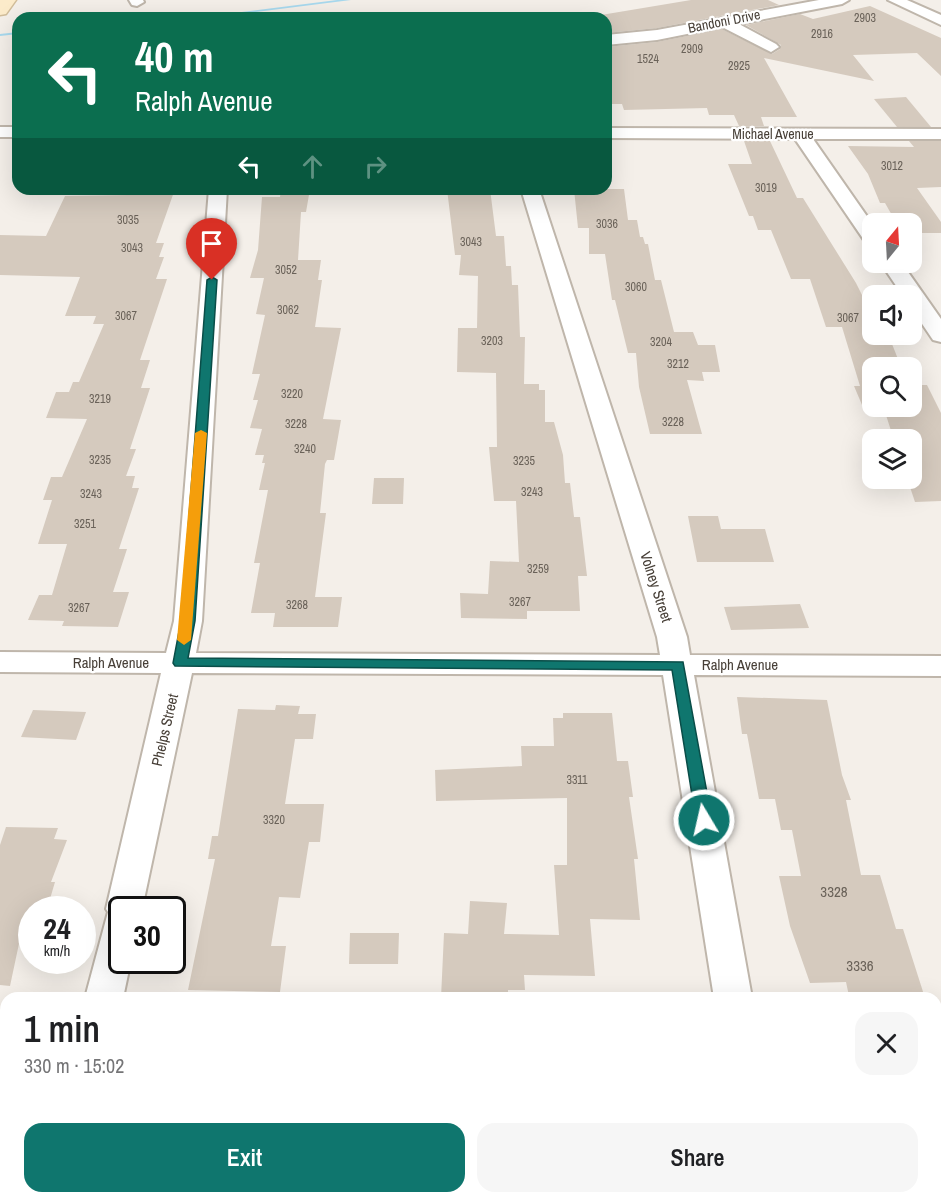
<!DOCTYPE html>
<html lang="en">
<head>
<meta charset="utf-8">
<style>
  :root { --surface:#fff; --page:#f6f6f6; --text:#202124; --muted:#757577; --accent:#0f766e }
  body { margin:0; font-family:"Archivo Narrow",sans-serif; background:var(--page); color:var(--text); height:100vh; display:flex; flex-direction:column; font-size:22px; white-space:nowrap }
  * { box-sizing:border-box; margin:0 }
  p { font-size:20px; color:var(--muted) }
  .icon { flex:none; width:33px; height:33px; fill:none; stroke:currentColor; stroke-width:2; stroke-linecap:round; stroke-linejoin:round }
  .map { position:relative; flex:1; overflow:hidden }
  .side { position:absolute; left:0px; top:992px; width:942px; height:212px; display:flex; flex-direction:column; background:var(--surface); border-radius:18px 18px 0 0; box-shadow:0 6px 24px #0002 }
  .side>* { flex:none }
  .top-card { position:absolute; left:12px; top:12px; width:600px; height:183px; border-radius:18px; box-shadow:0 6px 24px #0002; background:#0b6e4f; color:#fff; overflow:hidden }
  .needle { width:39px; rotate:18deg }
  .buttons { position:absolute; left:862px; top:213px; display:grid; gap:12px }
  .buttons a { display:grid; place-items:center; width:60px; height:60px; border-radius:12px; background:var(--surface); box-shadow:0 6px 24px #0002; font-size:30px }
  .speed { position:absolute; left:18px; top:896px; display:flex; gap:12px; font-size:30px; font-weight:700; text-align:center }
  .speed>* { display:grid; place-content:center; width:78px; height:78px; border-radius:50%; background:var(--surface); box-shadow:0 6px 24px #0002; line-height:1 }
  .speed small { font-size:15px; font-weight:400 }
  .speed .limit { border:3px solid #111; border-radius:9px; background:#fff; color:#111 }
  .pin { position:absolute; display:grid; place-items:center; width:51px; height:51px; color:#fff; margin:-62px -26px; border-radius:50% 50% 50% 0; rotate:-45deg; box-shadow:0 0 6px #0007 }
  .pin .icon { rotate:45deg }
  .me { position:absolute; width:66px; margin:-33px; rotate:351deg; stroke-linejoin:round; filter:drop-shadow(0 0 4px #0008) }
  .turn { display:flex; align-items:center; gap:21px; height:126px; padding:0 24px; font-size:27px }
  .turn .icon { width:78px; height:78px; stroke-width:2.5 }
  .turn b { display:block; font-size:42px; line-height:51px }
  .lanes { display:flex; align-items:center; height:57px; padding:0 24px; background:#0003; justify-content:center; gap:30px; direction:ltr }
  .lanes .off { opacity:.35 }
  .round { display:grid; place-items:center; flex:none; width:63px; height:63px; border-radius:18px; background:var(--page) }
  .head { display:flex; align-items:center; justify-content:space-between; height:102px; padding:0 24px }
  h1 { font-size:36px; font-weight:600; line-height:45px }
  .primary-button { display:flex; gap:12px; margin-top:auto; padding:12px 24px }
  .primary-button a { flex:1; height:69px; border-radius:18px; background:var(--accent); color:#fff; font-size:24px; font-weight:600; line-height:69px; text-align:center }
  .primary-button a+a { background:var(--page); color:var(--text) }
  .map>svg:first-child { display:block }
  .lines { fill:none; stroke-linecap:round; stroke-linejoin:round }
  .stream { fill:#a8d9ee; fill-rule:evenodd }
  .building { fill:#d5cabe }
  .minor-casing { stroke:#bfb6ab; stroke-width:4 }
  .secondary-casing { stroke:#d1bd9a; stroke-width:3 }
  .minor { fill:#fff; fill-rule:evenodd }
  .secondary { fill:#fcebca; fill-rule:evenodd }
  .route { fill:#0f766e; stroke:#0a4d48; stroke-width:1.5 }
  .slow { fill:#f59e0b }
  .labels { text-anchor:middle; stroke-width:4.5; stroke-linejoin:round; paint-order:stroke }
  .number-label { font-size:12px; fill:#6a6259 }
  .far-street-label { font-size:14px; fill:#473f37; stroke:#fff }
  .street-label { font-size:15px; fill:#473f37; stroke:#fff }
  .near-number-label { font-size:15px; fill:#6a6259 }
</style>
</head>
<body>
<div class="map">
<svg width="941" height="1202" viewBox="0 0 941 1202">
  <rect width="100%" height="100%" fill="#f4efe9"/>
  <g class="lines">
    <g class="stream">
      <polygon points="337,0 351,0 207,18 193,18"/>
      <polygon points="18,32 18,34 0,36 0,34"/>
    </g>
  </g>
  <g class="building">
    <polygon points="691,0 768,0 779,5 657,28 606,33 606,18 583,18"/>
    <polygon points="870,6 941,38 941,76 917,53 853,55 874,81 764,58 797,117 761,117 764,126 739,126 734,115 709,115 707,108 624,110 622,104 606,104 606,47 657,42 722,29 772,54 780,49 781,45 746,25 800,14 813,19"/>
    <polygon points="906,97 931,127 897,127 874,99"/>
    <polygon points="744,141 770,141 797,198 803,198 856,283 869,309 873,309 873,334 888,334 900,364 905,364 906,368 873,368 873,406 912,406 912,382 913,385 927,385 941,413 941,501 915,502 907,478 912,478 912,440 894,440 885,412 865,412 854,386 860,386 842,327 826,327 810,279 791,279 771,230 758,230 753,216 749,216 728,164 752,164"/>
    <polygon points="909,141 941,141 941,187 917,188 941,222 941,233 912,233 912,224 897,224 885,203 880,203 868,174 848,146 914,147"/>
    <polygon points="129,189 175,189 156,243 164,243 159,257 164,257 156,279 167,279 140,360 150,360 141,388 150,388 130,449 136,449 126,476 135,476 132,488 139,488 119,549 127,549 113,592 129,592 118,627 62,626 64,621 28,620 39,595 52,595 67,544 38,544 52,500 43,500 51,477 62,477 87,419 46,418 56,392 69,392 73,382 79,382 104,324 93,324 96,316 65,316 80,277 0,275 0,235 46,236 65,196 127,195"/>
    <polygon points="281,189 310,189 306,212 301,212 298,260 321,260 318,280 322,280 315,327 341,328 323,419 341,420 334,460 327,460 325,464 320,513 326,513 315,597 342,597 338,627 273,627 275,613 251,613 260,563 254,563 268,490 259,490 265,463 262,463 264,455 255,455 262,429 250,428 258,400 253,400 260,374 252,374 265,315 256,314 264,278 250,278 258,250 262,197 280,197"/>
    <polygon points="447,189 490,189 496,236 504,236 506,266 511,266 512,285 518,285 520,337 525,337 524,384 539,384 539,390 545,390 545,422 554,422 563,455 565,483 570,483 574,517 580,517 587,576 578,576 580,611 527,611 527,619 461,618 460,593 488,594 490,561 519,562 516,501 494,501 489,447 497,447 496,373 457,372 458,328 477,328 478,276 459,275 461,255 455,255"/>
    <polygon points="574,189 624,189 628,220 637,220 640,237 643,237 645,244 648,244 655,280 661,280 674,332 693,332 698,345 715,345 720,372 702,372 704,381 687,380 702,434 650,434 639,387 636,353 628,353 615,300 612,300 605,254 589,254 589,228 578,228"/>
    <polygon points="374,478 404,478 403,504 372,504"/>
    <polygon points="688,516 718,516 721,529 765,529 774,562 697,562"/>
    <polygon points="800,604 809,628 731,630 724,607"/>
    <polygon points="737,697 827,700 842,775 851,800 846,800 861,875 880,875 896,929 903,929 925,998 857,998 849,996 846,982 810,983 790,926 779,876 801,876 792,830 781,830 775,799 759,799 747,734 742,734"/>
    <polygon points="276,705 300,706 298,714 316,714 313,739 295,739 285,804 324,804 320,842 309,842 300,898 279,897 271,946 286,946 280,992 188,990 215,859 208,859 212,836 218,836 238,709 275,710"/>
    <polygon points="33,710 86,712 76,740 21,737"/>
    <polygon points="563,713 612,713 617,761 628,761 633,797 629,797 638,859 634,859 640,920 590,919 595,976 524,975 525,990 508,990 508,998 441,998 444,933 468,934 470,901 507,903 504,934 559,935 554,865 567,865 567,798 436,801 435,770 522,766 521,746 554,746 553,718 563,718"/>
    <polygon points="6,827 58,828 54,839 67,840 51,882 55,882 47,909 32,909 32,920 24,920 10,986 0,985 0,845"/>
    <polygon points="350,933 399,933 398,964 349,964"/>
  </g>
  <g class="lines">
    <defs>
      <g id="minor">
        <polygon points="129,0 143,0 144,2 137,6 132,5"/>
        <polygon points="819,0 849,0 842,4 739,24 776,44 779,47 771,52 722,27 657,40 606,45 606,35 657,30"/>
        <polygon points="888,0 907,0 941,15 941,25"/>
        <rect x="0" y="127" width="18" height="10"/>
        <polygon points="606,128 941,129 941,139 813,139 873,225 873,245 866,243 795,139 606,138"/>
        <polygon points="209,189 227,189 202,621 196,653 660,655 657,637 521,189 539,189 687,637 690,655 941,656 941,676 694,675 752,998 714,998 663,675 192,673 142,909 122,909 122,960 131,960 123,998 85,998 108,912 106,909 161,673 0,672 0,652 166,653 174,621"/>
        <polygon points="880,262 901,262 941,319 941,342 933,340 912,309 912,296 903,296"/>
        <polygon points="38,1197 80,1197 78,1202 36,1202"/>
        <polygon points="744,1197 786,1197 787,1202 745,1202"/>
      </g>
      <polygon id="secondary" points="0,0 16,0 6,14 0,15"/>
    </defs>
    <use href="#minor" class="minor-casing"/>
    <use href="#secondary" class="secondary-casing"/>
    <use href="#minor" class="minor"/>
    <use href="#secondary" class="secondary"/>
  </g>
  <polygon class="route" points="212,277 217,280 195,621 188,658 683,662 712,820 709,824 704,826 696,820 672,670 175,666 173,663 181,621 207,280"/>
  <polygon class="slow" points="201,430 207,433 191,640 184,645 177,640 195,433"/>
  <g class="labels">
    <g class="number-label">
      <text x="865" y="22">2903</text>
      <text x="822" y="38">2916</text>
      <text x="692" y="53">2909</text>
      <text x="648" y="63">1524</text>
      <text x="739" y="70">2925</text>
      <text x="892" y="170">3012</text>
      <text x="766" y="192">3019</text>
      <text x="128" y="224">3035</text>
      <text x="607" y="228">3036</text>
      <text x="471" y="246">3043</text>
      <text x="132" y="252">3043</text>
      <text x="286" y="274">3052</text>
      <text x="636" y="291">3060</text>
      <text x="288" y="314">3062</text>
      <text x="126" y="320">3067</text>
      <text x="848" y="322">3067</text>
      <text x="492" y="345">3203</text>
      <text x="661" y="346">3204</text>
      <text x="678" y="368">3212</text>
      <text x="292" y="398">3220</text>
      <text x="100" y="403">3219</text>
      <text x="673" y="426">3228</text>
      <text x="296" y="428">3228</text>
      <text x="305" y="453">3240</text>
      <text x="100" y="464">3235</text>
      <text x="524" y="465">3235</text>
      <text x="532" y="496">3243</text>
      <text x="91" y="498">3243</text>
      <text x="85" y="528">3251</text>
      <text x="538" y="573">3259</text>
      <text x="520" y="606">3267</text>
      <text x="297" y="609">3268</text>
      <text x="79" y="612">3267</text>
      <text x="577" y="784">3311</text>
      <text x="274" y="824">3320</text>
    </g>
    <g class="far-street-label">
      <text transform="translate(724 21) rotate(-11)" y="5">Bandoni Drive</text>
      <text x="773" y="139">Michael Avenue</text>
    </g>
    <g class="street-label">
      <text transform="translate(656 587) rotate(72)" y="5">Volney Street</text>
      <text x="111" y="668">Ralph Avenue</text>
      <text x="740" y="670">Ralph Avenue</text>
      <text transform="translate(165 730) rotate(-77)" y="5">Phelps Street</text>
    </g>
    <g class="near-number-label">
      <text x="834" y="897">3328</text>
      <text x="860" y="971">3336</text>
    </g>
  </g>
</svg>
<div class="buttons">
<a><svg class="needle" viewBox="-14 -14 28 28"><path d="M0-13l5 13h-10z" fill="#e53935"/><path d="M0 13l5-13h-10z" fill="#757577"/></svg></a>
<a><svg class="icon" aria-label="sound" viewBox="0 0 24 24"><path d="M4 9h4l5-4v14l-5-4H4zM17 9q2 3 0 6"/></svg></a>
<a><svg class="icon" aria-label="search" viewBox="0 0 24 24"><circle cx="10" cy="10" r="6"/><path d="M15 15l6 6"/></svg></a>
<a><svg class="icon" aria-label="layers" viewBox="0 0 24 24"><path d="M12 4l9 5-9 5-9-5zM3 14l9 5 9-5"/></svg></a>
</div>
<div class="speed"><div>24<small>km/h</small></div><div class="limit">30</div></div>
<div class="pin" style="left:212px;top:280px;background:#d93025"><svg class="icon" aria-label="arrive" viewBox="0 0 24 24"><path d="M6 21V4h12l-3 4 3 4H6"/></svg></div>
<svg class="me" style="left:704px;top:820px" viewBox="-20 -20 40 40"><circle r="17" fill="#0f766e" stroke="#fff" stroke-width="3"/><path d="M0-11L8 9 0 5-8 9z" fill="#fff"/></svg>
<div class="top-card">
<div class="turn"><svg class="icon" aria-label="left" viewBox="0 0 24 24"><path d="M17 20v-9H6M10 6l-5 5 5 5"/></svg><div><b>40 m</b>Ralph Avenue</div></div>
<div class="lanes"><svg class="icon" aria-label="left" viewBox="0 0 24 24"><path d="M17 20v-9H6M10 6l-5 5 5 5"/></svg><svg class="icon off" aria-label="ahead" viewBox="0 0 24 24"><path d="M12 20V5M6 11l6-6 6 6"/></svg><svg class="icon off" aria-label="right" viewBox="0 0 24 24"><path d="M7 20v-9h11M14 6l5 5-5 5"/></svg></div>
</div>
<section class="side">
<div class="head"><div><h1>1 min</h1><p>330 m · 15:02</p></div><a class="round"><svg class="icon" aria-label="close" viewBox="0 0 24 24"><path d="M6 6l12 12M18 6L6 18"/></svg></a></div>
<div class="primary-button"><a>Exit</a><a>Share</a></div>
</section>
</div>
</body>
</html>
